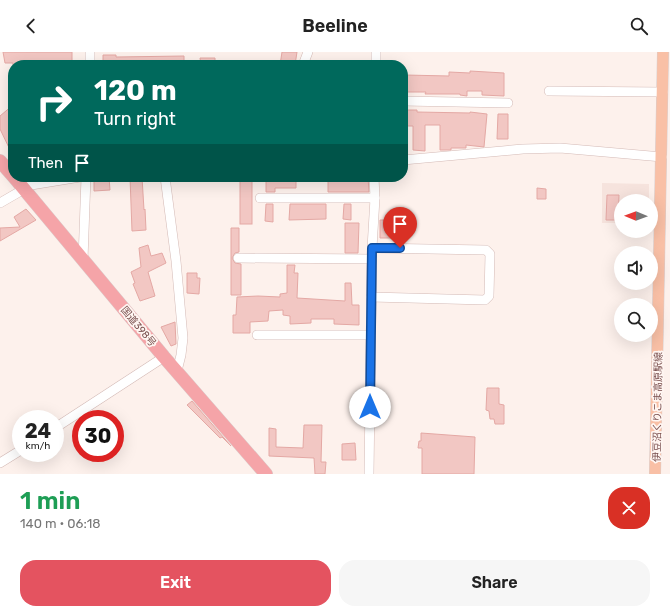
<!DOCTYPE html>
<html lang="en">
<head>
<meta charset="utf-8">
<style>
  :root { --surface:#fff; --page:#f6f6f6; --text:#222; --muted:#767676; --accent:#e45360 }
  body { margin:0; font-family:Rubik,"Noto Sans JP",sans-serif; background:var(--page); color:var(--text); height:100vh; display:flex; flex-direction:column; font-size:15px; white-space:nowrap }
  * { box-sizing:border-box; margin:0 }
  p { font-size:13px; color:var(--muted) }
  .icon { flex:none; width:22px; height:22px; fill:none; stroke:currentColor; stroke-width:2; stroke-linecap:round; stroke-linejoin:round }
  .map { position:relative; height:422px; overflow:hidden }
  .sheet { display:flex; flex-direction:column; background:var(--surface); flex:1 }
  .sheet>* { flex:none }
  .banner { position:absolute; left:8px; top:8px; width:400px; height:122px; border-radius:16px; box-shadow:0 4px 16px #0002; background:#00695c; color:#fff; overflow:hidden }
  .needle { width:26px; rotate:271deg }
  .controls { position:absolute; left:614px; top:142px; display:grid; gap:8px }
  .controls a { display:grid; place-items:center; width:44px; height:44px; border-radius:50%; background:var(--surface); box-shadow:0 4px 16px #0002; font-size:20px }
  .speed { position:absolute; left:12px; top:358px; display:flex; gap:8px; font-size:20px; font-weight:700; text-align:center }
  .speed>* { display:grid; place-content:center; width:52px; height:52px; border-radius:50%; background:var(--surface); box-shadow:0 4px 16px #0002; line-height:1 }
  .speed small { font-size:10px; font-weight:400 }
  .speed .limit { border:6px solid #d22; background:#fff; color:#111 }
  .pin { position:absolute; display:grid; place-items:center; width:34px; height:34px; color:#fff; margin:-41px -17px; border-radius:50% 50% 50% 0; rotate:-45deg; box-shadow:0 0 4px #0007 }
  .pin .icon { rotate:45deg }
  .me { position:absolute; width:44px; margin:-22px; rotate:0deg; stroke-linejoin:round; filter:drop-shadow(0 0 3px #0008) }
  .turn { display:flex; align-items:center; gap:14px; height:84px; padding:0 20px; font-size:18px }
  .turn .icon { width:52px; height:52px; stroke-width:2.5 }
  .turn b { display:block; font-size:28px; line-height:34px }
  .then { display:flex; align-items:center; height:38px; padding:0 20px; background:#0003; gap:8px; font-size:15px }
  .round { display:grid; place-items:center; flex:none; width:42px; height:42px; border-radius:16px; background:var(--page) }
  .overview { display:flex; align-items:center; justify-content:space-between; height:68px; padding:0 20px }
  h1 { font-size:24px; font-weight:600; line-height:30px; color:#1e9e55 }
  .button { display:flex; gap:8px; margin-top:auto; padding:8px 20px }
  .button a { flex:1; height:46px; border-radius:16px; background:var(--accent); color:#fff; font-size:16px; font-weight:600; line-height:46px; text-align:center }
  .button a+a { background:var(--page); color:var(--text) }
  header { display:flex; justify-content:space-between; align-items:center; height:52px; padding:0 20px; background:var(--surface); font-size:18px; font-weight:600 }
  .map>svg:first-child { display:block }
  .residential { fill:#f6e3dd }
  .building { fill:#f2c7c3; stroke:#e4a8a4 }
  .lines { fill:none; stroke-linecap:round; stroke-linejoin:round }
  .minor-casing { stroke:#d4bab6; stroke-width:10 }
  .major-casing { stroke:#d9cecd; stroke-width:12 }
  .highway-casing { stroke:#d9cecd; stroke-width:14 }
  .minor { stroke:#fff; stroke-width:9 }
  .major { stroke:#f9c0a6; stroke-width:11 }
  .highway { stroke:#f5a4a8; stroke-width:13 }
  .route-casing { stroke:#114b97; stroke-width:10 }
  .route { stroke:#1a73e8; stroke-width:7 }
  .labels { text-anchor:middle; stroke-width:3.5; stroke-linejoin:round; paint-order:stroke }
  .street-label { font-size:10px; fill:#794f4e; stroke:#fff6f2 }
</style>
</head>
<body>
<header><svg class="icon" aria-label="back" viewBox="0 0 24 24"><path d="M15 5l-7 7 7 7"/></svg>Beeline<svg class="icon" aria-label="search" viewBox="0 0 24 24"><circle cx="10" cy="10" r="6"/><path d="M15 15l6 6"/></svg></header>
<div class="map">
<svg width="670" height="422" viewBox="0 0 670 422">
  <rect width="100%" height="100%" fill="#fdf1ec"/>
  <polygon class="residential" points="602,131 649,132 649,149 621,149 621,171 602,171"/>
  <g class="building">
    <polygon points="3,0 72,0 72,13 13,13 13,11 5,11"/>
    <polygon points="282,0 297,0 295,13 280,13"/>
    <polygon points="103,3 116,3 116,5 184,4 184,13 103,13"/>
    <polygon points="200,6 215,6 215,13 201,13"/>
    <polygon points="470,19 504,21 504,44 482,43 482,39 467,39 467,44 460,43 460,42 425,42 426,40 404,40 405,23 449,24 449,20 470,21"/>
    <polygon points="13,53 13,104 0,77 0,64"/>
    <polygon points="404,58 417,58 417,60 470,61 470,60 487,62 484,95 466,93 466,96 451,96 451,98 440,98 440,73 425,73 425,99 413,98 413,74 403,74"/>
    <polygon points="498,62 508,62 508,87 497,87"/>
    <polygon points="94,125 109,125 110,138 94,139"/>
    <polygon points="130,125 142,125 144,158 145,157 146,178 132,179"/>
    <rect x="240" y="125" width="12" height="47"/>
    <polygon points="266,125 296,125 296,136 275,136 275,140 266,140"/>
    <polygon points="328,125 368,125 369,140 328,140"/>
    <polygon points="537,136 546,137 546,147 537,147"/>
    <polygon points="607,143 619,143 618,168 606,168"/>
    <polygon points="266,152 273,152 273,170 265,169"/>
    <polygon points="290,152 326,152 326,167 289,168"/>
    <polygon points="344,152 351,152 351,168 343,167"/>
    <polygon points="26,157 36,168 0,189 0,176 20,175 14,165"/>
    <polygon points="380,168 392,168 393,186 380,186"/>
    <polygon points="345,171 359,171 358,201 345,201"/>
    <polygon points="231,176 239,176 239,200 235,201 232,206 235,211 241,212 241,243 231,243"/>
    <polygon points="148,193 151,204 162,201 166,211 148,220 155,244 140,249 133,232 135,231 131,220 141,215 139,196"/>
    <polygon points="287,213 295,213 294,221 298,221 297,246 345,249 345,231 351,231 352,253 359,253 359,273 334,272 334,267 311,267 311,271 290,272 290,264 283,263 283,258 269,259 268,269 250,270 250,281 233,281 233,263 236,263 237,245 258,244 280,245 280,242 287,241"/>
    <polygon points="187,221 197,221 197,226 200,226 199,242 187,241"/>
    <polygon points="175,270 176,292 171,294 161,275"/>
    <polygon points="487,336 499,336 499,352 504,353 504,372 495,372 494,367 490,367 489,359 486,358"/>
    <polygon points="192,349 231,394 222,385 220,386 187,353"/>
    <polygon points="304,373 322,373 321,410 326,410 325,422 315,422 314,406 269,404 269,376 276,377 276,395 303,396"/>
    <polygon points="421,381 475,385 474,422 422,422 422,396 418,396 419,389 421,389"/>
    <polygon points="355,391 356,408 342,408 342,392"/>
  </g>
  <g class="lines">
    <defs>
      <g id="minor">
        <polyline points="90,13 90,0"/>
        <polyline points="303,13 308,0"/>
        <polyline points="376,13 376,0"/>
        <polyline points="549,39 663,40"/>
        <polyline points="403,49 508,51"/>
        <polyline points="403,108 523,97 560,96 662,105"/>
        <polyline points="165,125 176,209 183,286 181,303 177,319"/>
        <polyline points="260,146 375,146"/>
        <polyline points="0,151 31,133 80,125"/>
        <polyline points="238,206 372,207"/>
        <polyline points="83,208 86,125"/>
        <polyline points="371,245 485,248 489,244 490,202 486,198 372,196"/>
        <polyline points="257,283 371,283"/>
        <polyline points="55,376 164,305"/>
        <polyline points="0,411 21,398"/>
        <polyline points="369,422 372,196 375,146 374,125"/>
      </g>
      <polyline id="major" points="655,422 663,0"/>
      <g id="highway">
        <polyline points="0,109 13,124"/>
        <polyline points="14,125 164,305 266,422"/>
      </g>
    </defs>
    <use href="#minor" class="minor-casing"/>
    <use href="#major" class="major-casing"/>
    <use href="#highway" class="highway-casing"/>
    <use href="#minor" class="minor"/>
    <use href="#major" class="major"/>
    <use href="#highway" class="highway"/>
  </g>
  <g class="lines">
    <defs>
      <polyline id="route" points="370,355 372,196 400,196"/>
    </defs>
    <use href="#route" class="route-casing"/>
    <use href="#route" class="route"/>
  </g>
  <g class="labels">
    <g class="street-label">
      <text transform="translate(139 274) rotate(50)" y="4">国道398号</text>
      <text transform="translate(657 355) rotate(-89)" y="4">伊豆沼くりこま高原駅線</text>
    </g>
  </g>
</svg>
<div class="controls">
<a><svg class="needle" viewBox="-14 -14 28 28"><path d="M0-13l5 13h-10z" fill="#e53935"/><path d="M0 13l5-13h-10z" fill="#767676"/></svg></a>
<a><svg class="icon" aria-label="sound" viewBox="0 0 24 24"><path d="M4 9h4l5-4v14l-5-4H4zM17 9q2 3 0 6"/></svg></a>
<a><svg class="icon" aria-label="search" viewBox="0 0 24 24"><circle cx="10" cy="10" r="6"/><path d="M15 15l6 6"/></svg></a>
</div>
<div class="speed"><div>24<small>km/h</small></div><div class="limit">30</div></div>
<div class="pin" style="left:400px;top:196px;background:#d93025"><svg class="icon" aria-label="arrive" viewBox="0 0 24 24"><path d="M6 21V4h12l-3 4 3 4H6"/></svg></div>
<svg class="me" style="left:370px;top:355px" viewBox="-20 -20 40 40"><circle r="19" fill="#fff"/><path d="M0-13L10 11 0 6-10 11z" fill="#1a73e8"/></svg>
<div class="banner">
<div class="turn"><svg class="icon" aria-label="right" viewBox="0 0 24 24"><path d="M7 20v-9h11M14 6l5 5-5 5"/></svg><div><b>120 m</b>Turn right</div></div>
<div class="then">Then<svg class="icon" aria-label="arrive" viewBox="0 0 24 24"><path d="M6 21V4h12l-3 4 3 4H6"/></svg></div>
</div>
</div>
<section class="sheet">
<div class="overview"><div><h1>1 min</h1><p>140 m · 06:18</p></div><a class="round" style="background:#d93025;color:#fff"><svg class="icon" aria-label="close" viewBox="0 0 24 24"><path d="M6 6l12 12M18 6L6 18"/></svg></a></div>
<div class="button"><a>Exit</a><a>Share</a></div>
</section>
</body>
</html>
